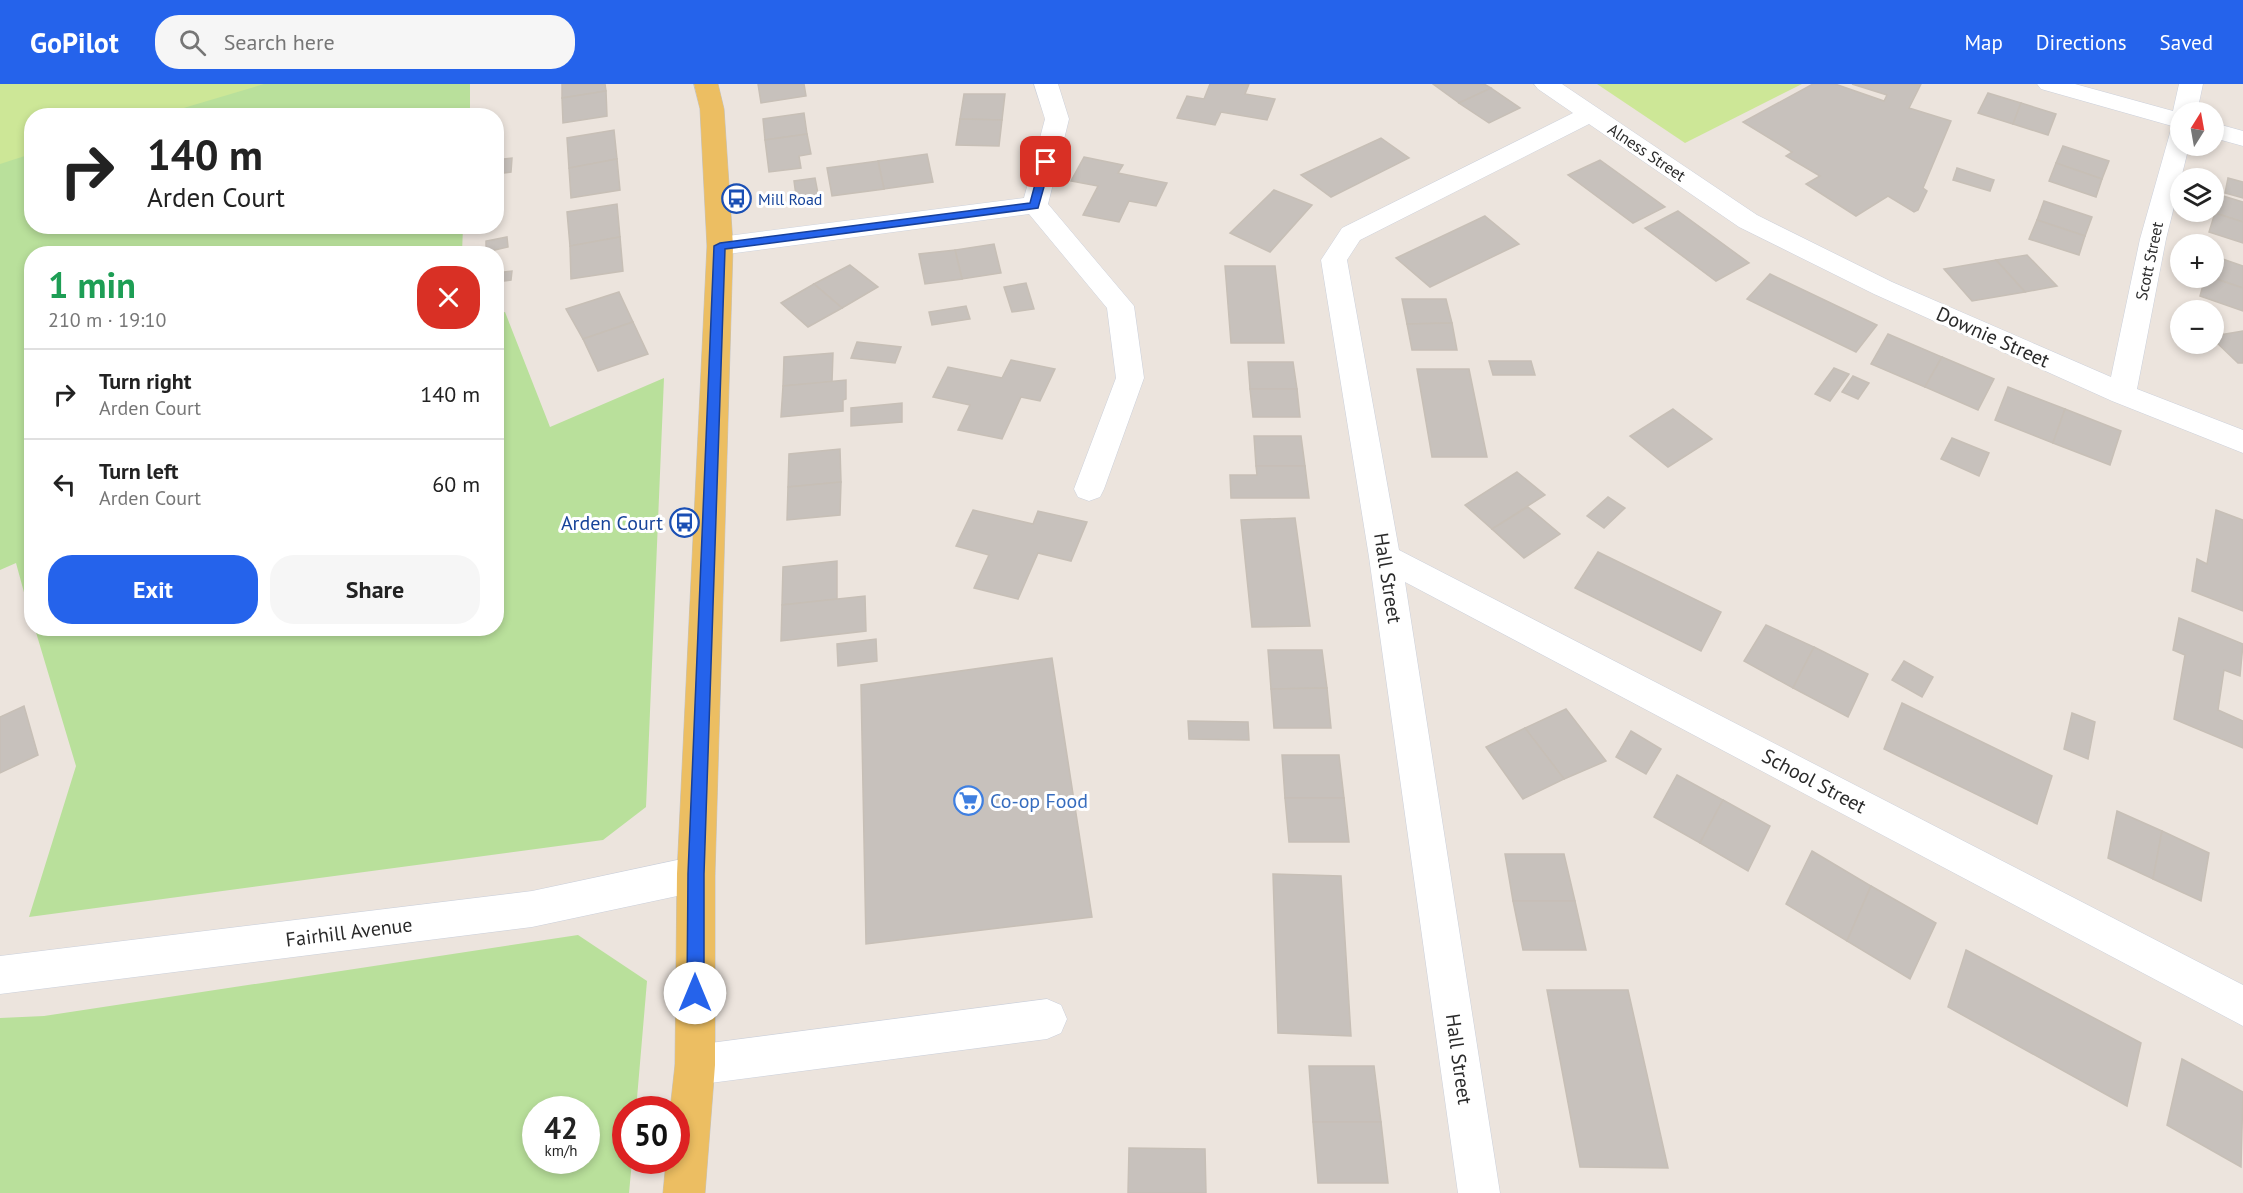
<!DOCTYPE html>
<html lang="en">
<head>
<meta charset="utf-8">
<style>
  :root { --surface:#fff; --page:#f6f6f6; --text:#222; --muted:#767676; --line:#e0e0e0; --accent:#2563eb }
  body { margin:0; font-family:"PT Sans",sans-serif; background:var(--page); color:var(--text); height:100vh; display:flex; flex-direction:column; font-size:22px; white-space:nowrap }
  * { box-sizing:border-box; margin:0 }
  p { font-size:20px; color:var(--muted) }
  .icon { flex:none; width:33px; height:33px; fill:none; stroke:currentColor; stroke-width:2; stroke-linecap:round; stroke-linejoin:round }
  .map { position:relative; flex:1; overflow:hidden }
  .panel { position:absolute; left:24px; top:162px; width:480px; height:390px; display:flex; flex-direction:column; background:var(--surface); border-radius:24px; box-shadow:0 3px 9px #0003 }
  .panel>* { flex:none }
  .guide { position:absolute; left:24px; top:24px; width:480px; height:126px; border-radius:24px; box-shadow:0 3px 9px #0003; background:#fff; color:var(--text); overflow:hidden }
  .needle { width:39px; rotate:11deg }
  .tools { position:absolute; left:2170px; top:18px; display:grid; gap:12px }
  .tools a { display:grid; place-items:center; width:54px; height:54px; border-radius:50%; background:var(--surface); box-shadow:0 3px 9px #0003; font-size:30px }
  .speed { position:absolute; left:522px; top:1012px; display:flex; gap:12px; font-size:30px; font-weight:700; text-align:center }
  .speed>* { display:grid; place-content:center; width:78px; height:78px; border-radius:50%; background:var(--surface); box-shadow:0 3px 9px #0003; line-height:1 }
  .speed small { font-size:15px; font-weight:400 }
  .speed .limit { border:9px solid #d22; background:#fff; color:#111 }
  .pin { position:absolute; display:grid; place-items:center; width:51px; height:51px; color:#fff; margin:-26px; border-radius:12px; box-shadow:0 3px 9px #0006 }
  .me { position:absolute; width:66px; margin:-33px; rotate:0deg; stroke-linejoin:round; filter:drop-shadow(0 0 4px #0008) }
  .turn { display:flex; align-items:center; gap:21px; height:126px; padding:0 24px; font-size:27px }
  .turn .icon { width:78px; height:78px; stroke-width:2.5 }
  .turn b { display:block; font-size:42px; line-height:51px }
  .round { display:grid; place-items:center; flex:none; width:63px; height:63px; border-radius:24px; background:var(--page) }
  .summary { display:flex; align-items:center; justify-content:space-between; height:102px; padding:0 24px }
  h1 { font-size:36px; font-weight:700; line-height:45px; color:#1e9e55 }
  .button { display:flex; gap:12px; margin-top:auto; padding:12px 24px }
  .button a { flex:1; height:69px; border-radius:24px; background:var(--accent); color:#fff; font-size:24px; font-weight:700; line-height:69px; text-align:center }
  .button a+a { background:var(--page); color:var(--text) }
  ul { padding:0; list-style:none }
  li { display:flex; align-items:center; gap:18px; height:90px; padding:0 24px; border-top:2px solid var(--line) }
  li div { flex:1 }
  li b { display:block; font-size:22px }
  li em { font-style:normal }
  header { display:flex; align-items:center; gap:36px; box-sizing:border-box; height:84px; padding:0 30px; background:var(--accent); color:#fff }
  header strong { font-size:28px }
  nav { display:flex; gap:33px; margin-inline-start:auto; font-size:21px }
  .search { width:420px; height:54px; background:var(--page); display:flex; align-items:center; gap:15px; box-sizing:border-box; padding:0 21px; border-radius:24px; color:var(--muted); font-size:22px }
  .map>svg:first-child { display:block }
  .green { fill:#b9e09b; fill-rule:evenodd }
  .pitch { fill:#cde797 }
  .building { fill:#c7c1bc; stroke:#c7bfb6; stroke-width:1.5 }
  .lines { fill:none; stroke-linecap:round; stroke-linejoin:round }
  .minor-casing { stroke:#cbd0db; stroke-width:1 }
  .major-casing { stroke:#c3c3c3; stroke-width:1 }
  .minor { fill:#fff; fill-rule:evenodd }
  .major { fill:#ecbe62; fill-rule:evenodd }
  .route { fill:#2563eb; stroke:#184099; stroke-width:1.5 }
  .labels { text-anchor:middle; stroke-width:6; stroke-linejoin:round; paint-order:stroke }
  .far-street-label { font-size:16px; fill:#2a2a2a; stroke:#fff }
  .far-transit-label { font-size:16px; fill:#164399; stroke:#fff; text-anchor:start }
  .street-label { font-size:20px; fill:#2a2a2a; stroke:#fff }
  .transit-label { font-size:20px; fill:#164399; stroke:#fff; text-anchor:end }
  .shop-label { font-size:20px; fill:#366cbe; stroke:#fff; text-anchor:start }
</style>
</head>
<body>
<header>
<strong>GoPilot</strong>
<div class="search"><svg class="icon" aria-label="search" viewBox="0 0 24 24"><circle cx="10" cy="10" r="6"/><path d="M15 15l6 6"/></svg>Search here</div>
<nav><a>Map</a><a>Directions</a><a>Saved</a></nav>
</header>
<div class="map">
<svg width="2243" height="1109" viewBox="0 0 2243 1109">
  <rect width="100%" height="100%" fill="#ece4dd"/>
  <g class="green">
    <polygon points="0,0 470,0 470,31 32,32 32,142 463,143 462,169 32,170 31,534 16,479 0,486"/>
    <polygon points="505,228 550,343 664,294 646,723 603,756 29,833 76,682 35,545 496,544 496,230"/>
    <path d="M 578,851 L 647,897 L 636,1026 L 626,1026 L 626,1077 L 632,1077 L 629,1109 L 0,1109 L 0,934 L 44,932 ZM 536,1026 L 586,1026 L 586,1077 L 536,1077 Z"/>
  </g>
  <g class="pitch">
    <polygon points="0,0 264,0 160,31 32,32 31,70 0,80"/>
    <polygon points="1597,0 1802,0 1685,59"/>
  </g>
  <g class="building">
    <polygon points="562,0 605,0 606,7 562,14"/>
    <polygon points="758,0 804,0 806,12 761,19"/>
    <polygon points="1210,0 1249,0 1245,10 1275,15 1267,36 1221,28 1215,41 1177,34 1187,12 1204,15"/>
    <polygon points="1433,0 1484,0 1491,4 1459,19"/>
    <polygon points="1813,0 1835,0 1884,17 1887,11 1852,0 1921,0 1909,24 1951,37 1923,104 1927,107 1918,126 1914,128 1888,112 1856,132 1806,100 1820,92 1786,72 1792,68 1743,38"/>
    <polygon points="1491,4 1520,24 1489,39 1459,19"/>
    <polygon points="606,7 607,32 563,39 562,14"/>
    <polygon points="1988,9 2021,19 2013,40 1978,29"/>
    <polygon points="964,10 1005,10 1002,36 960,35"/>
    <polygon points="2021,19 2056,30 2048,51 2013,40"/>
    <polygon points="804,29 807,50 765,56 763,35"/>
    <polygon points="960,35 1002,36 999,62 956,61"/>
    <polygon points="614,46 617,75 569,84 567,54"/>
    <polygon points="807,50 811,70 799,72 801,84 769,88 765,56"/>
    <polygon points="1381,54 1409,74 1331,113 1301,91"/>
    <polygon points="2063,62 2109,77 2102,95 2056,79"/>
    <polygon points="927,70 933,98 884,105 878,77"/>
    <polygon points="1084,73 1123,81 1118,89 1167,99 1156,122 1129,117 1119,138 1083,131 1098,102 1071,97"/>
    <polygon points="512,74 511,88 496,90 496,76"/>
    <polygon points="617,75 620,106 571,114 569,84"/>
    <polygon points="1600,76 1665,123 1633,139 1568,91"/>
    <polygon points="878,77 884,105 832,112 827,84"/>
    <polygon points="2056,79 2102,95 2096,113 2049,97"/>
    <polygon points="1957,84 1994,96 1990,107 1953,96"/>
    <polygon points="815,94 819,115 797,119 794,97"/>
    <polygon points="2228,94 2243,98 2243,114 2225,109"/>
    <polygon points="1274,106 1312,121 1270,168 1230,149"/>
    <polygon points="2220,111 2243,118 2243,138 2215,129"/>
    <polygon points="2044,117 2092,133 2085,152 2037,136"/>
    <polygon points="617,120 620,153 570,162 567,128"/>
    <polygon points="1678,127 1749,179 1716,197 1645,144"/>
    <polygon points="2215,129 2243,138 2243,159 2209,148"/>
    <polygon points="1485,132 1519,160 1430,203 1396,174"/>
    <polygon points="2037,136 2085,152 2079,171 2029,155"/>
    <polygon points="507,153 508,163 486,168 486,157"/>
    <polygon points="620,153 623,187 571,195 570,162"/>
    <polygon points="994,160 1001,189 962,195 955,166"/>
    <polygon points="955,166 962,195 925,200 919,170"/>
    <polygon points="2027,171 2057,202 2025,208 1996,176"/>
    <polygon points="2214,172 2243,182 2243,204 2213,194"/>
    <polygon points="1996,176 2025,208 1972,217 1944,185"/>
    <polygon points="850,181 878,203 842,224 814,200"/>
    <polygon points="1225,182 1275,182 1284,259 1231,259"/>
    <polygon points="512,187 511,196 496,198 496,189"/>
    <polygon points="1770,190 1877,241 1856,268 1747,215"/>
    <polygon points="2205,194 2213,194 2243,204 2243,227 2200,212"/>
    <polygon points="1026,199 1034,225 1012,228 1004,203"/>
    <polygon points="814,200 842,224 808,243 781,219"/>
    <polygon points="619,208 633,238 583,255 566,225"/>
    <polygon points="1402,215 1446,215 1452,239 1407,240"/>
    <polygon points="966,222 970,235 932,241 929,228"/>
    <polygon points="633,238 648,270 598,287 583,255"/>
    <polygon points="1452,239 1457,266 1412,266 1407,240"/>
    <polygon points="2243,247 2243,279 2238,279 2214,256 2214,252"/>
    <polygon points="1888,250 1942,273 1925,303 1871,280"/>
    <polygon points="857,258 901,263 895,279 851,274"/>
    <polygon points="833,269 832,298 783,302 784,273"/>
    <polygon points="1942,273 1994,295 1978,326 1925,303"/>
    <polygon points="1011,276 1055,285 1040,317 1021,313 1002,355 958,346 970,321 933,313 948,283 1002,294"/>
    <polygon points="1489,277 1531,277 1535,291 1493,291"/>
    <polygon points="1248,278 1293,278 1297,305 1250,305"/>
    <polygon points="1834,284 1849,290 1830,317 1815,310"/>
    <polygon points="1417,285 1469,285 1487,373 1432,373"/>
    <polygon points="1853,292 1869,299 1858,315 1842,308"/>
    <polygon points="846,296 846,315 843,316 843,327 781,333 783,302"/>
    <polygon points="2008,303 2065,325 2053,359 1995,336"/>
    <polygon points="1250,305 1297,305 1300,333 1253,333"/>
    <polygon points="902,319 902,338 851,342 851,324"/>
    <polygon points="1673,325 1712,355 1668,383 1630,352"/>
    <polygon points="2065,325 2121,347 2110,381 2053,359"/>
    <polygon points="1254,352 1301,352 1305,382 1256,382"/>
    <polygon points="1952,354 1989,369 1979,392 1941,375"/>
    <polygon points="840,365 841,398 788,403 789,370"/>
    <polygon points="1256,382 1305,382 1309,414 1231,414 1230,391 1257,391"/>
    <polygon points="1517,388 1545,411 1492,445 1465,421"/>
    <polygon points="841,398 840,431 787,436 788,403"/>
    <polygon points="1608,413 1625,424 1604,444 1587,432"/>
    <polygon points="1528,423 1560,450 1524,474 1492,445"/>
    <polygon points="973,426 1033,440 1038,427 1087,438 1071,477 1038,469 1018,515 974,504 989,471 956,462"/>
    <polygon points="2216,426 2243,436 2243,527 2192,507 2197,475 2207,480"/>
    <polygon points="1295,434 1310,542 1252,543 1241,436"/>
    <polygon points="1598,468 1721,528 1701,567 1575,504"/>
    <polygon points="837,477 837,515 782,521 783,483"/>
    <polygon points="865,512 866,547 781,557 782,521"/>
    <polygon points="2179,534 2243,560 2240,592 2224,586 2218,626 2243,637 2243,664 2174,635 2185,571 2173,566"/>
    <polygon points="1766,541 1814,563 1793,604 1744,577"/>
    <polygon points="876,555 877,577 838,582 837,560"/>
    <polygon points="1814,563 1868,590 1848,633 1793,604"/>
    <polygon points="1268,566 1322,566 1327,604 1271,605"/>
    <polygon points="1052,574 1092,833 866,860 861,601"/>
    <polygon points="1904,577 1933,593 1922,613 1892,596"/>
    <polygon points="1327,604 1331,644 1274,644 1271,605"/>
    <polygon points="1902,619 2052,692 2037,740 1884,665"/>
    <polygon points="24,622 38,671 0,689 0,633"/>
    <polygon points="1566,625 1606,677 1564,695 1525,644"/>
    <polygon points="2072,629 2095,638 2088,675 2064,665"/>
    <polygon points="1188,637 1248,638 1249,656 1189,655"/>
    <polygon points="1525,644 1564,695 1523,715 1486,663"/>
    <polygon points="1631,647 1661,665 1646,690 1616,673"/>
    <polygon points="1282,671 1339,671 1344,714 1285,714"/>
    <polygon points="1677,691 1723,716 1700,759 1654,733"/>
    <polygon points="1285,714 1344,714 1349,758 1289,758"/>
    <polygon points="1723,716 1770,742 1748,787 1700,759"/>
    <polygon points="2117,727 2162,747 2153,795 2108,774"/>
    <polygon points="2162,747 2209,769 2201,817 2153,795"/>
    <polygon points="1812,767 1871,802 1847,857 1786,820"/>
    <polygon points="1505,770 1564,770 1575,817 1513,817"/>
    <polygon points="1273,790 1341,792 1351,952 1278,949"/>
    <polygon points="1871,802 1936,839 1910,895 1847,857"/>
    <polygon points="1513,817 1575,817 1586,866 1523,866"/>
    <polygon points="1966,866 2141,959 2127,1022 1948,923"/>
    <polygon points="1547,906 1628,906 1668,1084 1580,1083"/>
    <polygon points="2182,975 2243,1008 2241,1083 2167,1041"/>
    <polygon points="1309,982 1374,982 1381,1038 1313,1038"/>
    <polygon points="1313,1038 1381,1038 1388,1099 1318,1099"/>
    <polygon points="1129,1064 1205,1065 1206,1109 1128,1109"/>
  </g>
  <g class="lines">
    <defs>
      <g id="minor">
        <polygon points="1034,0 1058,0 1069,35 1048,120 1134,222 1144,294 1104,405 1100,413 1089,417 1078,413 1074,405 1116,294 1107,224 1029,130 720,171 711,168 707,162 711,156 720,153 1024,114 1045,35"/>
        <polygon points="1534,0 1562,0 1757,131 1892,198 2111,293 2140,155 2172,42 2041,5 2037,0 2075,0 2173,27 2179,0 2203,0 2197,28 2181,28 2181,62 2189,62 2166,155 2137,305 2243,346 2243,369 2112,317 1874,210 1739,143 1589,40 1360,156 1347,176 1399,466 2243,901 2243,942 1405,498 1500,1109 1458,1109 1369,473 1321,176 1342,144 1573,29 1538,5"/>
        <polygon points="2214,39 2243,47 2243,62 2214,54"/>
        <polygon points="696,772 709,778 715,790 709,802 696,808 532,843 0,910 0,872 532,807"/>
        <polygon points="1047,915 1061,921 1067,935 1061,949 1047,955 695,1001 681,995 675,981 681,967 695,961"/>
      </g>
      <polygon id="major" points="694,0 718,0 724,25 733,162 715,790 715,981 705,1109 663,1109 666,1077 676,1077 676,1026 670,1026 675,981 677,790 707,162 700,25"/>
    </defs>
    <use href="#minor" class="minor-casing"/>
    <use href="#major" class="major-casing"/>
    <use href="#minor" class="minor"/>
    <use href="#major" class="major"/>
  </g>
  <polygon class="route" points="1046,75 1051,78 1038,124 725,165 704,790 704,909 701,915 695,917 690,915 687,909 688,790 714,162 720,159 1030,119 1041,78"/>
  <defs>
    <symbol id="bus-ring" viewBox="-11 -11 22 22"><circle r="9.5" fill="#fff" stroke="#1a4fb4" stroke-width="1.5"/><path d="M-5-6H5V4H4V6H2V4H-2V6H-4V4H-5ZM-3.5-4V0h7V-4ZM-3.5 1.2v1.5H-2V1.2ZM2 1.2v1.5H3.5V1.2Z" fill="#1a4fb4"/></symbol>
    <symbol id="supermarket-ring" viewBox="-11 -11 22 22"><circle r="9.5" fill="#fff" stroke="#3f7fe0" stroke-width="1.5"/><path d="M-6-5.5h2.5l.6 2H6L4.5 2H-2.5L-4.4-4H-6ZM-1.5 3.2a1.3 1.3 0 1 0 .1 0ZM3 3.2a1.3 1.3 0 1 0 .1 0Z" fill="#3f7fe0"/></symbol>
  </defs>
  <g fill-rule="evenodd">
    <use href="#bus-ring" x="720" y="98" width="33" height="33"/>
    <use href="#bus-ring" x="668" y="422" width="33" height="33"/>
    <use href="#supermarket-ring" x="952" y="700" width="33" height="33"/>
  </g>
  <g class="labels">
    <g class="far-street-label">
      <text transform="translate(1647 68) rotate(34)" y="6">Alness Street</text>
      <text transform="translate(2149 177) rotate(-78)" y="6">Scott Street</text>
    </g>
    <g class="far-transit-label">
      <text x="758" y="121">Mill Road</text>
    </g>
    <g class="street-label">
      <text transform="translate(1993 253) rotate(24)" y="7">Downie Street</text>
      <text transform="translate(1388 494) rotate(81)" y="7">Hall Street</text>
      <text transform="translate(1814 697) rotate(28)" y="7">School Street</text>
      <text transform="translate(349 848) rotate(-7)" y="7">Fairhill Avenue</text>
      <text transform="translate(1459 975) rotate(82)" y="7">Hall Street</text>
    </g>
    <g class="transit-label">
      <text x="663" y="446">Arden Court</text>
    </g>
    <g class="shop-label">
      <text x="990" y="724">Co-op Food</text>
    </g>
  </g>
</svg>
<div class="tools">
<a><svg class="needle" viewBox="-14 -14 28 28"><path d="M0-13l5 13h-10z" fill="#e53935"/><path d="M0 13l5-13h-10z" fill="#767676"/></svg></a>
<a><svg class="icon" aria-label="layers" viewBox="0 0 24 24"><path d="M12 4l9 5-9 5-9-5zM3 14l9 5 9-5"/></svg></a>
<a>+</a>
<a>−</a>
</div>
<div class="speed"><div>42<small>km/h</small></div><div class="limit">50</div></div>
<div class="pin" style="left:1046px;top:78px;background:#d93025"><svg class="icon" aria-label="arrive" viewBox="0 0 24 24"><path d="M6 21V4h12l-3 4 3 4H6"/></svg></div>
<svg class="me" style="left:695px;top:909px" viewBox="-20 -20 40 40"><circle r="19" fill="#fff"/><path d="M0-13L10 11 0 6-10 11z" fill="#2563eb"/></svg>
<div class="guide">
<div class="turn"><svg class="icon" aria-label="right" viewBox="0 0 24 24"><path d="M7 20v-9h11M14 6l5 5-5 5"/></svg><div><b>140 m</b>Arden Court</div></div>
</div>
<section class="panel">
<div class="summary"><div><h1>1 min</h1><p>210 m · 19:10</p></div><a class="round" style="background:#d93025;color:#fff"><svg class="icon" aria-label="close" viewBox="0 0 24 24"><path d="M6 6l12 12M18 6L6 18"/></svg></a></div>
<ul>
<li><svg class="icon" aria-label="right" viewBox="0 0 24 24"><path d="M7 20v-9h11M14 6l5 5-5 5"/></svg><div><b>Turn right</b><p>Arden Court</p></div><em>140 m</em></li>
<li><svg class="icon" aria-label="left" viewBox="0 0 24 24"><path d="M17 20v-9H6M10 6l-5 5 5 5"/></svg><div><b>Turn left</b><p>Arden Court</p></div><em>60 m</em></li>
</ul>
<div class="button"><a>Exit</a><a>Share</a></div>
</section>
</div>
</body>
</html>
